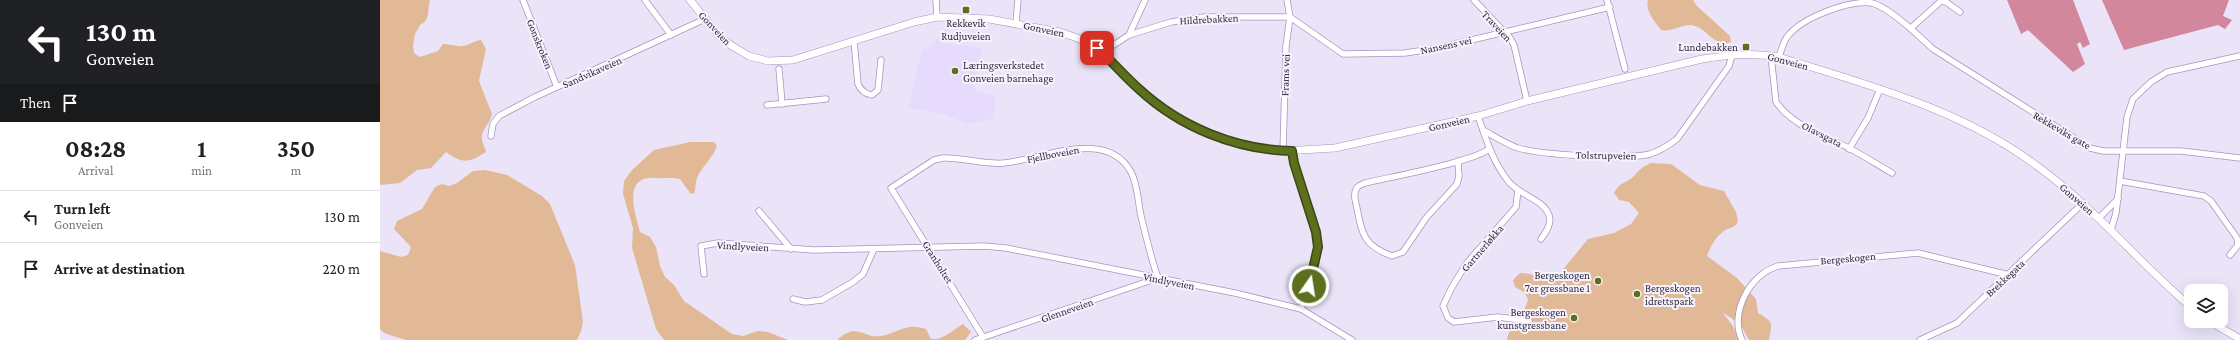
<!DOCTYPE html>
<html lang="en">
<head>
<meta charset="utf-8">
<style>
  :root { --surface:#fff; --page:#f2f2f2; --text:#202124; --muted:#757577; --line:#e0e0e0 }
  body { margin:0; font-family:"Crimson Pro",serif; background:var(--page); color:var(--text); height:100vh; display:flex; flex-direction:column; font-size:15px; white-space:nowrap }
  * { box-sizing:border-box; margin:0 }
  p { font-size:13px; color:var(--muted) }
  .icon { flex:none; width:22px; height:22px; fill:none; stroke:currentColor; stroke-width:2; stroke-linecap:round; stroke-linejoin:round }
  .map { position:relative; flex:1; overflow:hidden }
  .sheet { display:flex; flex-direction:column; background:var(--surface); width:380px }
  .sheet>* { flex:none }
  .banner { background:#202124; color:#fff; overflow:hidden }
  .buttons { position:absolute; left:1804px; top:284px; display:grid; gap:8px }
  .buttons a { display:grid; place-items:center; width:44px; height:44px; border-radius:8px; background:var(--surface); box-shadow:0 4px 16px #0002; font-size:20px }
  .pin { position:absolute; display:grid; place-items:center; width:34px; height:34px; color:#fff; margin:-17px; border-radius:8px; box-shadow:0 2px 6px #0006 }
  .me { position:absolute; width:44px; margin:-22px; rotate:13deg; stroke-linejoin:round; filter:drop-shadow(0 0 3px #0008) }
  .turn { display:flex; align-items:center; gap:14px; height:84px; padding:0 20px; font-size:18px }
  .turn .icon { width:52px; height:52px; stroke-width:2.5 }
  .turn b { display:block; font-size:28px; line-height:34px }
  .then { display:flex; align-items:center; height:38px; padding:0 20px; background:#0003; gap:8px; font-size:15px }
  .eta { display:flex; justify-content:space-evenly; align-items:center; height:68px; text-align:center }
  .eta b { font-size:24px; font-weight:700; line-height:28px }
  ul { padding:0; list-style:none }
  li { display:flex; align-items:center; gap:12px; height:52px; padding:0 20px; border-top:1px solid var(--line) }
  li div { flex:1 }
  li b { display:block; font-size:15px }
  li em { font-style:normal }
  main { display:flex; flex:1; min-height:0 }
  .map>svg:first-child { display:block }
  .built { fill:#e6dafd }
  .green { fill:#e2b996 }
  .water { fill:#d3879d }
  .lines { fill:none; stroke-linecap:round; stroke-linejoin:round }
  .minor-casing { stroke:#a493c3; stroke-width:7 }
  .tertiary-casing { stroke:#a493c3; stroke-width:8 }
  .minor { stroke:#fff; stroke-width:5.5 }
  .tertiary { stroke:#fff; stroke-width:7 }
  .route-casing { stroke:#3c4812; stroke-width:10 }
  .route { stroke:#5c6f1c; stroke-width:7 }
  .poi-dot { fill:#5c6f1c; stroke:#f7f3fe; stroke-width:1.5 }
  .labels { text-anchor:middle; stroke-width:4; stroke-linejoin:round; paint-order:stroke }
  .street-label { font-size:11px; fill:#312a3d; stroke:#f7f3fe }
  .poi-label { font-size:11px; fill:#312a3d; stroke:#f7f3fe; text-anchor:end }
</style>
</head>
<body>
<main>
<section class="sheet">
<div class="banner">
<div class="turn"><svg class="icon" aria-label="left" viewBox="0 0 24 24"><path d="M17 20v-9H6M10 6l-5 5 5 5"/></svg><div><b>130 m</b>Gonveien</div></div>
<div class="then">Then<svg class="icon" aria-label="arrive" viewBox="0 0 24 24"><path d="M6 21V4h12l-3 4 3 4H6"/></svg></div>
</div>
<div class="eta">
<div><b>08:28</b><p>Arrival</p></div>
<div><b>1</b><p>min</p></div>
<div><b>350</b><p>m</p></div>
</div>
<ul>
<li><svg class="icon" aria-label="left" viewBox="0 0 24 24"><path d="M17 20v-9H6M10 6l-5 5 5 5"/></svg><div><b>Turn left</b><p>Gonveien</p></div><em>130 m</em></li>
<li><svg class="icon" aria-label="arrive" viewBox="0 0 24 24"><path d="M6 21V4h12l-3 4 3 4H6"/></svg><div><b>Arrive at destination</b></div><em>220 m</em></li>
</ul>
</section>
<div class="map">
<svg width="1860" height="340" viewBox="0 0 1860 340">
  <rect width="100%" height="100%" fill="#ebe4f9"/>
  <polygon class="built" points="555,38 564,39 564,43 602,48 594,89 615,97 614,118 587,124 565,114 528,108 542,50 552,45"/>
  <g class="green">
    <path d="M 0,0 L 50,0 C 47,11 51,19 40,25 L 35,34 L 33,46 L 34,53 L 40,57 L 58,51 L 63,44 C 70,44 77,47 83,46 C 90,45 93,41 101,40 L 106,49 L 99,81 L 112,114 C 111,123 100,130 102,140 C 103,144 105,148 106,152 C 89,163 82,164 66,152 L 51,168 L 37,170 L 20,183 L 0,185 Z"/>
    <path d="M 1268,0 L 1313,0 L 1317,6 L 1350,36 L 1351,42 C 1335,48 1328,30 1315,26 C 1304,22 1293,33 1281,30 C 1275,22 1265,11 1268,0 Z"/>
    <path d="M 310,142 L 334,142 L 337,146 C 333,158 322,166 317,178 C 315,183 316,189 314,194 L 310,193 L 300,179 C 292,177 285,179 278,178 C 242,174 254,209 260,232 L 270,237 L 276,247 L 280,266 L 285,277 L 294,285 L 304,301 L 352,334 L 363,336 L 378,331 L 388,332 L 408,340 L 284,340 L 276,329 L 252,248 L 253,228 L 243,194 L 244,181 L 252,170 L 274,150 Z"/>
    <path d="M 1271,163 L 1291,164 L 1320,185 L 1344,191 L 1356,212 L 1358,222 C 1353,229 1350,227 1344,231 C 1335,237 1331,246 1327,256 L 1357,278 L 1376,299 L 1378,313 C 1394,322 1392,323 1389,340 L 1369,340 L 1360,324 L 1342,312 L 1353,326 L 1359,340 L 1127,340 C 1129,324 1145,315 1148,299 L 1144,292 L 1135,287 L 1133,280 L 1140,273 C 1156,273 1162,282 1176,278 L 1208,239 L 1234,233 L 1251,224 L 1259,213 L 1249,202 L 1239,200 L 1234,193 C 1240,182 1244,184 1253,177 C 1260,170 1260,168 1271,163 Z"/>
    <polygon points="105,170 127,175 162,196 170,204 195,265 203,322 201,331 197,340 26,340 4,333 0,329 0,251 21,257 28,255 31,247 14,229 17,221 42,209 55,187 62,184 69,186 77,183 93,171"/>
    <path d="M 583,324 L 591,332 L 585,340 L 457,340 C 477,321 484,339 501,336 C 519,333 525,322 546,329 L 551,339 C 565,340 572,330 583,324 Z"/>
  </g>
  <g class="water">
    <polygon points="1627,0 1693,0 1710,44 1703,48 1700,42 1697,44 1705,64 1693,72 1648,30 1641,34"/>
    <polygon points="1722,0 1849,0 1843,16 1852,20 1845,29 1838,25 1744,50"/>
  </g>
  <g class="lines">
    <defs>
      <g id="minor">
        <polyline points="143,0 177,87"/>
        <polyline points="265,0 291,35"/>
        <polyline points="556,0 557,17"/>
        <polyline points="1094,0 1130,38 1134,45 1147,101"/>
        <polyline points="1227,0 1245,69"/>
        <polyline points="636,23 638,0"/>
        <polyline points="1531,28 1561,1 1566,2 1580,12"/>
        <polyline points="749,35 791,22 824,17 910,17 963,54 1025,53 1058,48 1230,7"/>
        <path d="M 474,41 L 478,84 C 481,91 485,94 492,95 L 498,90 L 501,60"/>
        <polyline points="724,54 729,48 749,35 765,0"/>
        <path d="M 1391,56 L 1396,102 C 1413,126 1444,136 1469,148 C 1484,156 1498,165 1512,173"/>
        <path d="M 1399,57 C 1401,51 1403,43 1407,37 C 1421,18 1468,0 1492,3 C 1510,8 1539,36 1553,49 L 1710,148 L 1723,151 L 1801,151 L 1860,158"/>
        <polyline points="399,69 402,104"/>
        <polyline points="387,105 446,99"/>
        <path d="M 1098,116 C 1106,139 1113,163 1129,182 C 1139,195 1163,199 1169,215 C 1172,224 1166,232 1161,239"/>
        <path d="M 1103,130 C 1114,136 1126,144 1138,148 C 1162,155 1247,160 1270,154 C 1280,151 1289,145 1297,139 L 1349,66 L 1352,55"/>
        <polyline points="111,136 113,124 119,116 155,97 325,19"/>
        <polyline points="1469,149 1488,118 1500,89"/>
        <polyline points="903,151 906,46 910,17 907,0"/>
        <path d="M 1078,161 L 1079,176 L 1077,184 L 1046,218 L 1023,252 L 1012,256 C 979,244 982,229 975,199 C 974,190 976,186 985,183 C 1010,177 1093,162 1109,149"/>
        <polyline points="1740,181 1824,196 1831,201 1857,238 1858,245 1850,255"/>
        <polyline points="1138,190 1136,207 1086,264 1071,289 1063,306 1068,318 1074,322 1118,317 1149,321"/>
        <polyline points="379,211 411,249"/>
        <polyline points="1719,218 1738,199"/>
        <polyline points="1731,230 1736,213 1747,117 1753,99 1771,82 1787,72 1860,56"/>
        <path d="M 324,274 L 321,246 L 338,243 L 434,250 L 604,246 L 626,248 L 855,293 L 921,309 C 927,289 938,267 938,246 C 938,215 916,183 912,151"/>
        <polyline points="413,299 425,302 442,300 473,282 483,274 494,249"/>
        <polyline points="921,309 972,340"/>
        <path d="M 595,340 L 778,278 C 771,258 766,237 761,216 C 758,202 758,185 751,172 C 726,127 661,160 624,163 C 603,165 583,157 563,158 L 554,160 L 511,188 L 603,337"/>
        <path d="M 1362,340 C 1349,313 1370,274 1398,266 L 1538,253 L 1629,275"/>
        <polyline points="1540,340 1577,323 1703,203"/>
      </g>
      <g id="tertiary">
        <path d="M 310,0 L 340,37 L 352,46 L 369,56 L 388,61 L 413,60 L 534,22 L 557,17 L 609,19 L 680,32 L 700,39 L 717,48 L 759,90 L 801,121 L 848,141 L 870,147 L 903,151 L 955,148 L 1098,116 L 1147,101 L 1322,59 C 1348,55 1373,52 1399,57 C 1488,85 1581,109 1657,166 C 1714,207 1758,262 1811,307"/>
        <polyline points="1829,321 1860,339"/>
      </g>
    </defs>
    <use href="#minor" class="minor-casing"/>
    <use href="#tertiary" class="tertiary-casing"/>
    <use href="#minor" class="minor"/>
    <use href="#tertiary" class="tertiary"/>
  </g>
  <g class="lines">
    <defs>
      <path id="route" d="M 717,48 C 732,61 744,76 759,89 C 800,127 856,150 912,151 L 914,163 L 936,232 L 938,247 L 929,286"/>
    </defs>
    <use href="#route" class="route-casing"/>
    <use href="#route" class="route"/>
  </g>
  <g class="poi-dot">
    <rect x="582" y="6" width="8" height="8" rx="2"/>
    <rect x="1362" y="43" width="8" height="8" rx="2"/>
    <circle cx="575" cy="71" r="4"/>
    <circle cx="1218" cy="281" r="4"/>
    <circle cx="1257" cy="294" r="4"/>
    <circle cx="1194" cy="318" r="4"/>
  </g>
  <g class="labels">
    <g class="street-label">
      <text transform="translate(829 19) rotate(-3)" y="4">Hildrebakken</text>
      <text transform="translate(1117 26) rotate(47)" y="4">Traveien</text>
      <text transform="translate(335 28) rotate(47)" y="4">Gonveien</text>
      <text transform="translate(664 29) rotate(12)" y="4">Gonveien</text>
      <text transform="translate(160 44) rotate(68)" y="4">Gonskroken</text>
      <text transform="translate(1066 45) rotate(-12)" y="4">Nansens vei</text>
      <text transform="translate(1408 61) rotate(15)" y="4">Gonveien</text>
      <text transform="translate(212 72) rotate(-24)" y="4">Sandvikaveien</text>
      <text transform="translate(905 75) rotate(-88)" y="4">Frams vei</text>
      <text transform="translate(1069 123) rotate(-13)" y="4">Gonveien</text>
      <text transform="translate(1682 130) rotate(30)" y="4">Rekkeviks gate</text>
      <text transform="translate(1442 134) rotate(27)" y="4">Olavsgata</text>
      <text transform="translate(673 154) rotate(-11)" y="4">Fjellboveien</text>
      <text transform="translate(1226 155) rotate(1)" y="4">Tolstrupveien</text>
      <text transform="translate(1697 199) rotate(41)" y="4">Gonveien</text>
      <text transform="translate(363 246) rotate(3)" y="4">Vindlyveien</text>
      <text transform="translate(1102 248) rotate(-49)" y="4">Gartnerløkka</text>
      <text transform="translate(1468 258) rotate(-5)" y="4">Bergeskogen</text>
      <text transform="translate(558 262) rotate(58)" y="4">Granholtet</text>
      <text transform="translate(1625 278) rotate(-43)" y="4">Brekkegata</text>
      <text transform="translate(789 281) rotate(11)" y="4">Vindlyveien</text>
      <text transform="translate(687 310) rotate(-19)" y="4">Glenneveien</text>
    </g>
    <g class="poi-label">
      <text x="586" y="27" text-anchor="middle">Rekkevik<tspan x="586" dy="13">Rudjuveien</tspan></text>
      <text x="1358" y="51">Lundebakken</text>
      <text x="583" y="69" text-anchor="start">Læringsverkstedet<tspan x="583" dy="13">Gonveien barnehage</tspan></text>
      <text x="1210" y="279">Bergeskogen<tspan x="1210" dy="13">7er gressbane 1</tspan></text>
      <text x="1265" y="292" text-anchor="start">Bergeskogen<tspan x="1265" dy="13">idrettspark</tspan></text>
      <text x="1186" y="316">Bergeskogen<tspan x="1186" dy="13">kunstgressbane</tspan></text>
    </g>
  </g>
</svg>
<div class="buttons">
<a><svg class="icon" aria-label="layers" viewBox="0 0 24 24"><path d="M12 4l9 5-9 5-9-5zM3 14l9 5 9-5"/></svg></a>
</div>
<div class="pin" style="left:717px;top:48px;background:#d93025"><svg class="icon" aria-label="arrive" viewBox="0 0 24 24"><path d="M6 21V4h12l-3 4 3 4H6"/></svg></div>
<svg class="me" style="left:929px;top:286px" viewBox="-20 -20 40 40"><circle r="17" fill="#5c6f1c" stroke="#fff" stroke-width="3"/><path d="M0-11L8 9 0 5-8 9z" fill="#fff"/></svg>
</div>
</main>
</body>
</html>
